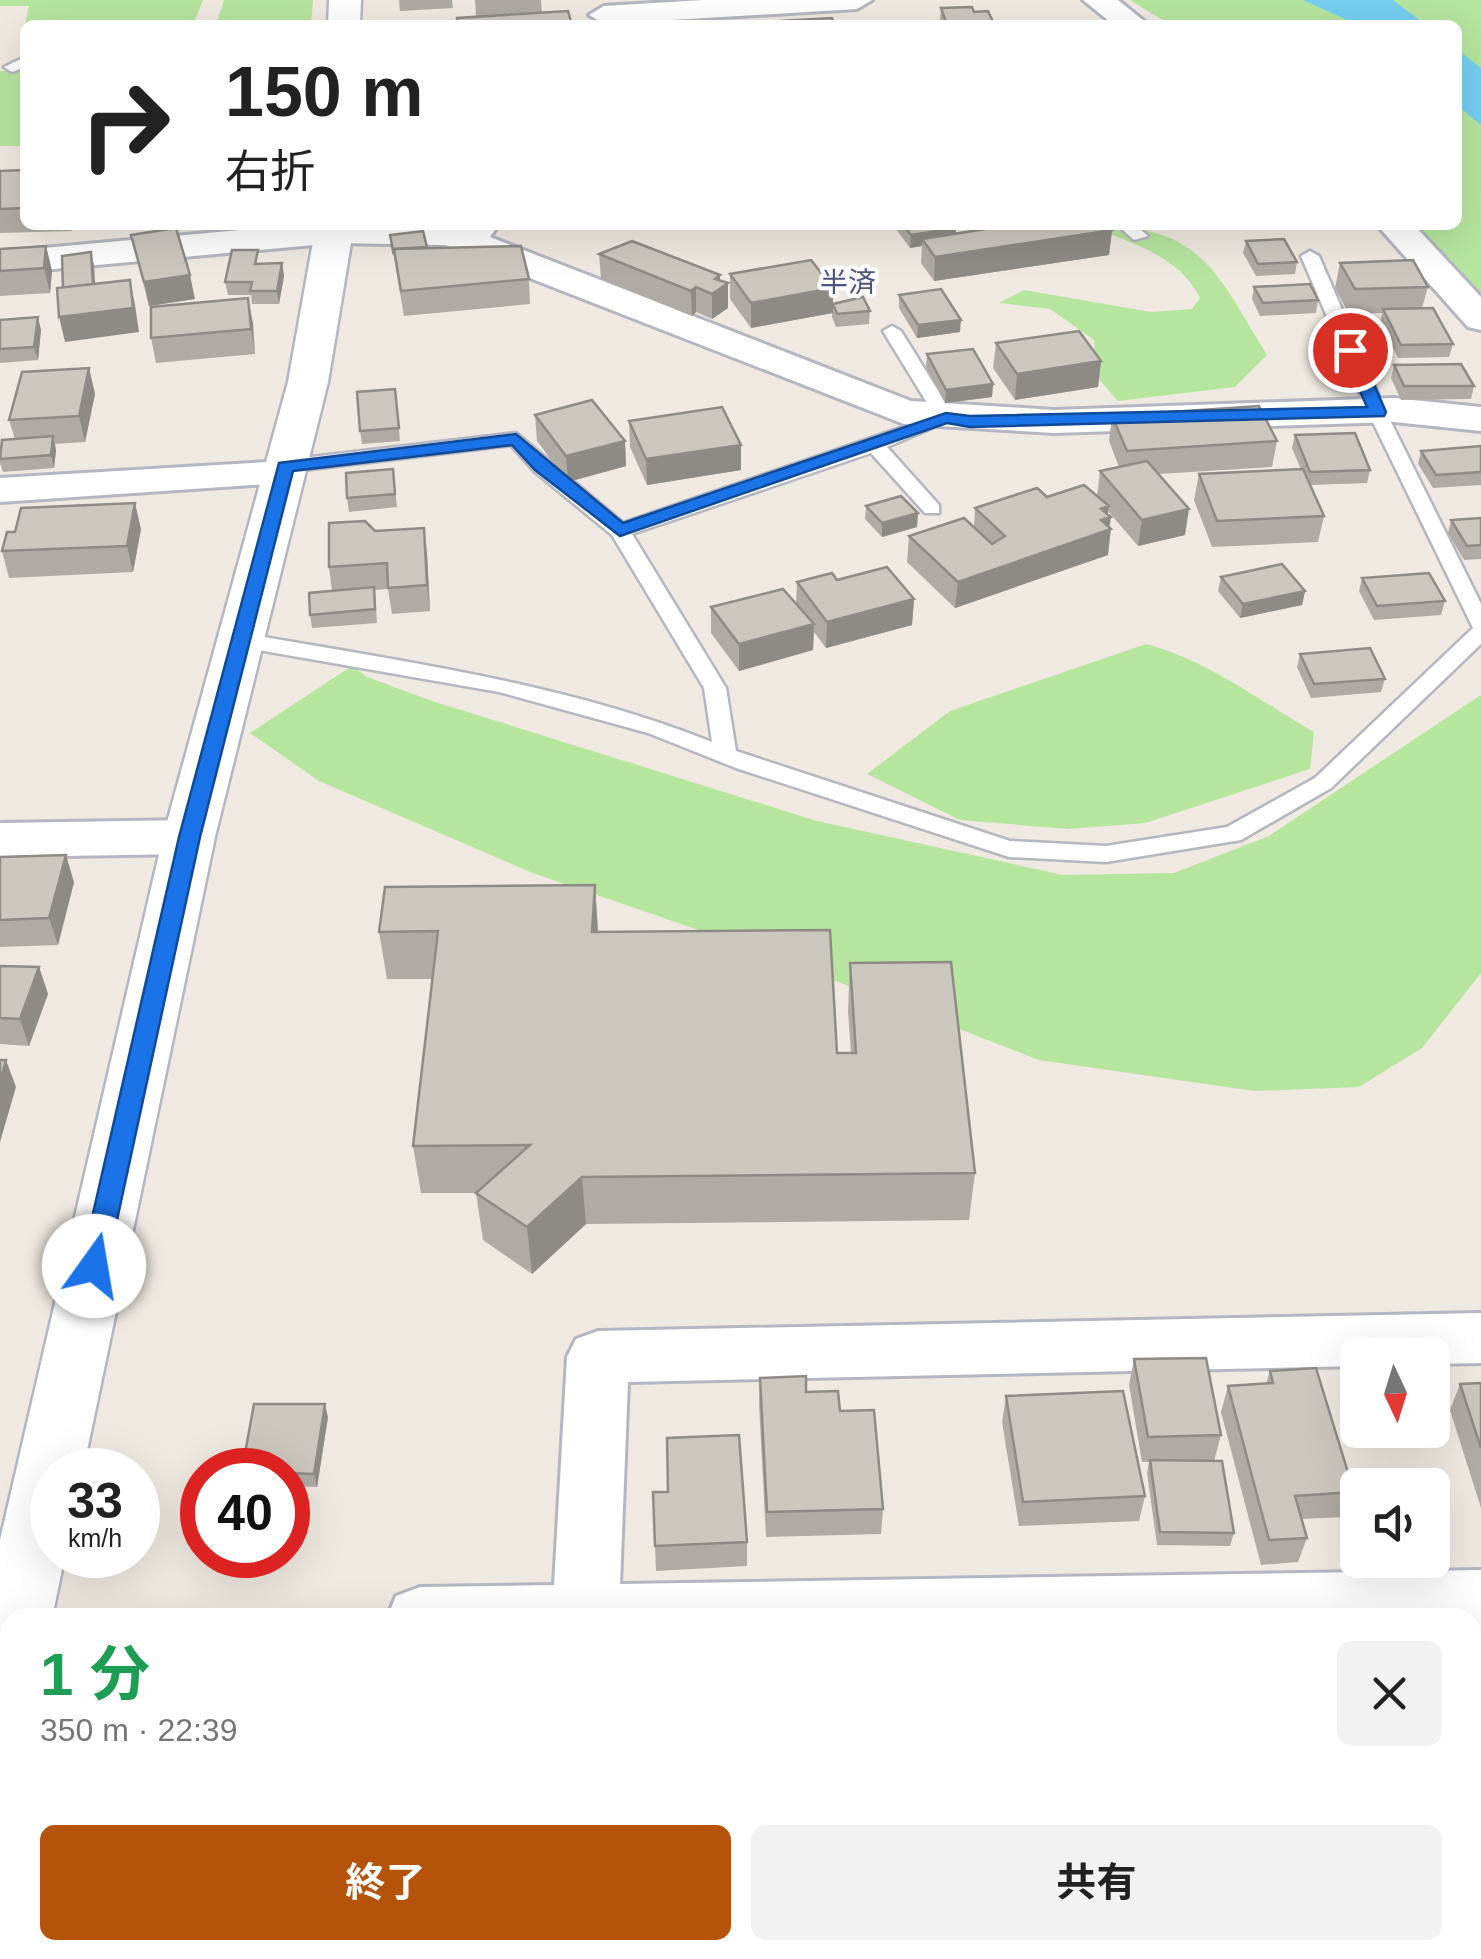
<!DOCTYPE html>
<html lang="ja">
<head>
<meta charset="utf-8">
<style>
  :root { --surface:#fff; --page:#f2f2f2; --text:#222; --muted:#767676; --accent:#b45309 }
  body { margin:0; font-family:Helvetica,"Noto Sans JP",sans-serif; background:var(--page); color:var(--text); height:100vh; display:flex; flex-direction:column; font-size:38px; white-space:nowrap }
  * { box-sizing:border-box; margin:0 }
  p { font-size:32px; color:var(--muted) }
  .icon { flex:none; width:55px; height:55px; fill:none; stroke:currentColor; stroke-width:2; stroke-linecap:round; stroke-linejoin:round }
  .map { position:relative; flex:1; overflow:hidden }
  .details { position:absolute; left:0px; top:1608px; width:1482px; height:352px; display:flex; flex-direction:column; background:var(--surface); border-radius:30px 30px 0 0; box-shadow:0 10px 40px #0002 }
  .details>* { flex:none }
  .guide { position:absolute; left:20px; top:20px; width:1442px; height:210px; border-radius:15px; box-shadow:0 10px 40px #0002; background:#fff; color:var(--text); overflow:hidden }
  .needle { width:65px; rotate:176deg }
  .fabs { position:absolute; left:1340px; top:1338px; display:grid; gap:20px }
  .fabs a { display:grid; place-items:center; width:110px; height:110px; border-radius:15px; background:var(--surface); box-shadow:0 10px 40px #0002; font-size:50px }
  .speed { position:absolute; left:30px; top:1448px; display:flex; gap:20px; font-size:50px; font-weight:700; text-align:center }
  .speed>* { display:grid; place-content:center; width:130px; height:130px; border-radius:50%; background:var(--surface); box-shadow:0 10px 40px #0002; line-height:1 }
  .speed small { font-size:25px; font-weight:400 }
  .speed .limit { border:15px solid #d22; background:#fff; color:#111 }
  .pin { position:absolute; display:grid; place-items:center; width:85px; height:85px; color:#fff; margin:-42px; border:5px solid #fff; border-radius:50%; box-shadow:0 2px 10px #0007 }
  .me { position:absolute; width:110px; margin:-55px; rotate:13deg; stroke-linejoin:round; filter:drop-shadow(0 0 8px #0008) }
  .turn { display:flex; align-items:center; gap:35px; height:210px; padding:0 40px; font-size:45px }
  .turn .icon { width:130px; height:130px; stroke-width:2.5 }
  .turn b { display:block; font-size:70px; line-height:85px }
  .round { display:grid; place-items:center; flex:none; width:105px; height:105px; border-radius:15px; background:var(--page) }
  .head { display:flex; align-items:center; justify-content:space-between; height:170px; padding:0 40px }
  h1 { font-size:60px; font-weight:700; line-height:75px; color:#1e9e55 }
  .action { display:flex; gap:20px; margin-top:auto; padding:20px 40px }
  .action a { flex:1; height:115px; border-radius:15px; background:var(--accent); color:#fff; font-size:40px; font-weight:700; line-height:115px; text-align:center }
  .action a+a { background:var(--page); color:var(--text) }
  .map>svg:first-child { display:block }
  .green { fill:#b6e59e }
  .water { fill:#75cff0 }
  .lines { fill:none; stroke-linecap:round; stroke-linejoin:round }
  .service-casing { stroke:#b4b7c1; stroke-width:5 }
  .minor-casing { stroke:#b4b7c1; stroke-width:6 }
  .tertiary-casing { stroke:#b4b7c1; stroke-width:5 }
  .service { fill:#fff; fill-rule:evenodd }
  .minor { fill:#fff; fill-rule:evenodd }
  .tertiary { fill:#fff; fill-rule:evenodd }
  .wall { fill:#afaba4 }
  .shaded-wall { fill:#8e8b86 }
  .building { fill:#cbc7bf; stroke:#8e8b86; stroke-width:2.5 }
  .route { fill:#1a73e8; stroke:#114b97; stroke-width:2.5 }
  .labels { text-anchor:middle; stroke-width:8; stroke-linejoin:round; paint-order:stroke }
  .far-quarter-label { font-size:28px; fill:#4d5680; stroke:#fff }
</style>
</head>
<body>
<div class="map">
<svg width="1481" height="1959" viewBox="0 0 1481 1959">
  <rect width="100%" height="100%" fill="#efe9e1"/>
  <g class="green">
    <polygon points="0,0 203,0 193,25 25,25 25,33 23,33 29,6 0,6"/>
    <polygon points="224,0 313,0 311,25 216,25"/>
    <polygon points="1130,0 1481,0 1481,303 1411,225 1458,225 1458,25 1171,25"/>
    <rect x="0" y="71" width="25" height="75"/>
    <path d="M 1088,225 C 1201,225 1213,267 1267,355 L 1235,387 L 1118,401 L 1096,376 L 1094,340 L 1050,309 L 999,303 L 1024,290 L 1151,312 L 1192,309 L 1200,298 C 1178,254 1131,244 1088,225 Z"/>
    <path d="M 1146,644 C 1207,660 1260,701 1314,732 L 1310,769 L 1145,823 L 1068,829 L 960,820 L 867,774 L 950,711 Z"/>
    <polygon points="352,666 367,677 432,701 817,821 1063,875 1174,873 1269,836 1481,695 1481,973 1422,1048 1359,1087 1254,1091 1039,1060 745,946 530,872 319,781 250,733"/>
  </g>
  <g class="water">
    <polygon points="1303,0 1393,0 1426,25 1358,25"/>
    <polygon points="1458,50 1481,68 1481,125 1458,106"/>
  </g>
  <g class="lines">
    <defs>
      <g id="service">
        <polygon points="25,57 25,67 12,72 4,67"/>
        <polygon points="1117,225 1136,225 1148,236 1134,240"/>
        <path d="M 1310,251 L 1319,256 L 1386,412 L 1481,604 L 1481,644 L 1331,788 L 1241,840 L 1106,862 L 1009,857 L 736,768 L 648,733 L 499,692 L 241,647 L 230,640 L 241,633 C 400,661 561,682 712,742 L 704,688 L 612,535 L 534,471 L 511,445 L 286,472 L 276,466 L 286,460 L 516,433 L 623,523 L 935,416 L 883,331 L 892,326 L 901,331 L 955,418 L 887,447 L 939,505 L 939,513 L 925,513 L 871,453 L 632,534 L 726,688 L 736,751 L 1010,841 L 1106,846 L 1227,827 L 1315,778 L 1473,628 L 1368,412 L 1301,256 Z"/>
      </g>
      <g id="minor">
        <polygon points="703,0 872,0 857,9 604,24 589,15 604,6"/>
        <polygon points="1083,0 1118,0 1149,25 1114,25"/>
        <polygon points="295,225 491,225 495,230 490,237 911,401 1054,410 1394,398 1481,407 1481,431 1394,422 1054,433 904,424 445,245 335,243 0,274 0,252"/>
        <polygon points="1377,225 1414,225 1481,297 1481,330 1468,327"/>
        <polygon points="284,461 298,464 304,473 298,482 0,502 0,478"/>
        <polygon points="189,820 206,825 214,837 206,849 189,854 0,857 0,823"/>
        <polygon points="1481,1313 1481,1363 1432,1364 1432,1355 1358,1355 1358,1366 628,1382 620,1584 1481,1570 1481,1630 1472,1631 1472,1618 387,1618 396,1596 420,1587 554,1585 567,1357 576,1339 598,1331"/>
        <rect x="537" y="1950" width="74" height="9"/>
      </g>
      <g id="tertiary">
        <polygon points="329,0 361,0 360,25 328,25"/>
        <polygon points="316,225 354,225 328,382 215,837 83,1470 52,1470 52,1555 65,1555 52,1618 10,1618 10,1723 0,1727 0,1540 163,837 288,382"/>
      </g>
    </defs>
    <use href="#service" class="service-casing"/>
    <use href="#minor" class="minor-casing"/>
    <use href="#tertiary" class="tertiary-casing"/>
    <use href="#service" class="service"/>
    <use href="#minor" class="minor"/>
    <use href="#tertiary" class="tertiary"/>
  </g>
  <g class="wall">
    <polygon points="399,0 452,0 453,8 400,11"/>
    <polygon points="475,0 541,0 542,13 476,17"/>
    <polygon points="941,8 974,12 994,24 1033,25 942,25 940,20"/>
    <polygon points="25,170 25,225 73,225 72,231 0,233 0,171"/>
    <polygon points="893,225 954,225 956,228 956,234 986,229 986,225 1108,225 1112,230 1109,255 934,281 921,263 922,246 910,248"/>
    <polygon points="131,235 195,299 149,306"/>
    <polygon points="390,235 427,248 529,279 530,304 404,316"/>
    <polygon points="1246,241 1297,262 1295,274 1256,276 1243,253"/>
    <polygon points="46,246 52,271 50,293 0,296 0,249"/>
    <polygon points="599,254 720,275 720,281 728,283 728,308 712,319 696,312 692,316 601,279"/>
    <polygon points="260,262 260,264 282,263 284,276 279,304 252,304 251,295 228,295 225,282"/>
    <polygon points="1340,263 1428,287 1422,308 1453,344 1449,357 1398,358 1380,322 1382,313 1349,314 1335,288"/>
    <polygon points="730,274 833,288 833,304 870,311 869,324 836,327 832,317 832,313 751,328 730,299"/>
    <polygon points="1254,287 1318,300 1316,313 1260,316 1252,299"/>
    <polygon points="899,295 960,332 917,338 899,308"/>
    <polygon points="248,298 255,354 156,363 151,338"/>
    <polygon points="0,320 41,330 38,360 0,363"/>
    <polygon points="996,343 1101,361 1098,387 1015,400 993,368"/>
    <polygon points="927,354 993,384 992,397 945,403 926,367"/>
    <polygon points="1394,365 1474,386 1471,399 1401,400 1391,378"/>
    <polygon points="89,368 95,394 85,442 55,444 56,450 54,468 3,472 0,463 0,453 15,439 9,420"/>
    <polygon points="395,389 400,441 362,444 360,431"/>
    <polygon points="535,415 625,441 626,466 568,482 537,441"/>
    <polygon points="1112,416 1277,441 1272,467 1158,474 1185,535 1138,546 1108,511 1108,555 955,608 907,562 909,536 974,527 975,508 1047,497 1097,496 1100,471 1119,467 1109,441"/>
    <polygon points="629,421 741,470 647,485 630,447"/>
    <polygon points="1295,435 1370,470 1367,483 1310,485 1324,516 1318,542 1212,547 1194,500 1199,474 1301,470 1292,448"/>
    <polygon points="1481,446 1481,485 1433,488 1418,464 1421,451"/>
    <polygon points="393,469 397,507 349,512 347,498"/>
    <polygon points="866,506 918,513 917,527 882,537 865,519"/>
    <polygon points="1481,518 1481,559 1464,560 1448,533 1451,520"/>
    <polygon points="141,529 133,572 9,578 2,551 15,532"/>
    <polygon points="375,531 427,554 430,611 392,614 388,589 375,590 377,623 312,628 310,615 332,591 329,567"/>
    <polygon points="1221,577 1305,591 1302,605 1240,618 1218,591"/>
    <polygon points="1362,578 1445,601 1441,615 1374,620 1359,591"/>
    <polygon points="837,580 914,599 912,625 826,648 814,632 813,650 739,671 711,633 711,607 796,604 797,582"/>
    <polygon points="1300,654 1385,679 1381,692 1311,698 1297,667"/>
    <polygon points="0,857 74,882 58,945 0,947"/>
    <polygon points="595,885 598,932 837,1053 851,1053 848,1011 850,963 975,1173 969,1220 586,1224 532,1274 483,1240 476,1193 421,1193 413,1146 432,979 387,979 379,932"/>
    <polygon points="0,966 39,967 48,994 29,1046 0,1044"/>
    <polygon points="1134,1359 1221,1435 1214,1461 1234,1533 1230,1546 1157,1545 1147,1473 1149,1462 1142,1462 1129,1385"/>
    <polygon points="1270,1371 1354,1492 1344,1517 1302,1519 1307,1538 1298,1562 1261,1565 1221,1412 1228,1386 1266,1384"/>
    <polygon points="760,1378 806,1392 840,1411 883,1509 881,1534 766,1537 759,1404"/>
    <polygon points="1481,1383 1481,1508 1450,1410 1460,1384"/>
    <polygon points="1006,1396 1145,1496 1139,1521 1019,1526 1002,1422"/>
    <polygon points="328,1417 317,1487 288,1486 288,1470"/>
    <polygon points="653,1492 668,1492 747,1542 747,1566 656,1571"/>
  </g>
  <g class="shaded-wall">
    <polygon points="956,228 955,241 922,239 922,246 910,248 911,235"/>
    <polygon points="1112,230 1109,255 934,281 935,257"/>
    <polygon points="46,246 52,271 50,293 44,268"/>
    <polygon points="91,252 94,265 96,298 66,301"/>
    <polygon points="282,263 284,276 279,304 277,291"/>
    <polygon points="190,275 195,299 149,306 144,282"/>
    <polygon points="720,275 720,288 728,283 728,308 712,319 712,294 715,279"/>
    <polygon points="130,280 135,305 139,332 65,342 59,317"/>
    <polygon points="696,287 696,312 692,316 691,291"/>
    <polygon points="833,288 833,313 751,328 751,303"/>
    <polygon points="248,298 253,323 255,354 251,329"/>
    <polygon points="38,317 41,330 38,360 34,347"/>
    <polygon points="961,320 960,332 917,338 918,325"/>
    <polygon points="1101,361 1098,387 1015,400 1017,374"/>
    <polygon points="89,368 95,394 85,442 79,416"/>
    <polygon points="993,384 992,397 945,403 946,390"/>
    <polygon points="53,436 56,450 54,468 51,455"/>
    <polygon points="625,441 626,466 568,482 566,456"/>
    <polygon points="741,445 741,470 647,485 646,459"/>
    <polygon points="135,503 141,529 133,572 127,546"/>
    <polygon points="1109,506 1107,518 1111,517 1109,530 1111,529 1108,555 955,608 958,582"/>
    <polygon points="1189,509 1185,535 1138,546 1142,520"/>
    <polygon points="918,513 917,527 882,537 882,523"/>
    <polygon points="424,528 427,554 430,611 427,585"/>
    <polygon points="1305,591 1302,605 1240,618 1243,604"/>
    <polygon points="914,599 912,625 826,648 827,622"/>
    <polygon points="814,624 813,650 739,671 739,644"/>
    <polygon points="66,855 74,882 58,945 49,918"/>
    <polygon points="595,885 598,933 592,932"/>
    <polygon points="39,967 48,994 29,1046 20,1019"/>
    <polygon points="6,1060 16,1087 0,1142 0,1082"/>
    <polygon points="582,1177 586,1224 532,1274 527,1227"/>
    <polygon points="325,1404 328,1417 317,1487 314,1474"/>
    <polygon points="217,1950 229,1950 228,1959 215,1959"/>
    <polygon points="433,1950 440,1950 439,1959 432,1959"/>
    <polygon points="530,1950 535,1950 534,1959 529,1959"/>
  </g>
  <g class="building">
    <polygon points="972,7 974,12 988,11 994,24 947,25 941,8"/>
    <polygon points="568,11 572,25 458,25 457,18"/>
    <polygon points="832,18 834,25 782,25 781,21"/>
    <polygon points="1032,23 1033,25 981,25"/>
    <polygon points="25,170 25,208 0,209 0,171"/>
    <polygon points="903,225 954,225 956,228 911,235"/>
    <polygon points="997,225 1108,225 1112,230 935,257 922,239 998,227"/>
    <polygon points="176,228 190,275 144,282 131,235"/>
    <polygon points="423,231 427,247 394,249 393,251 390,235"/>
    <polygon points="1284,239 1297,262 1258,264 1246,241"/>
    <polygon points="632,241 720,275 715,279 728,283 712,294 696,287 691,291 599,254"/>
    <polygon points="46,246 44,268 0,271 0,249"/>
    <polygon points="521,246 529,279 401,291 394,249"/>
    <polygon points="232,250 258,250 255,264 282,263 277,291 250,291 252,282 225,282"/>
    <polygon points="91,252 93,284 63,288 62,256"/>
    <polygon points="811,260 833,288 751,303 730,274"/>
    <polygon points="1413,260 1428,287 1355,289 1340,263"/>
    <polygon points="130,280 133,308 59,317 57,288"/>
    <polygon points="1310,284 1318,300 1263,303 1254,287"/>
    <polygon points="941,289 961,320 918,325 899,295"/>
    <polygon points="863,297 870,311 837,314 833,304"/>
    <polygon points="248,298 251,329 151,338 151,307"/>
    <polygon points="1433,308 1453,344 1401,345 1383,309"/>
    <polygon points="38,317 34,347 0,349 0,320"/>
    <polygon points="1079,331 1101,361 1017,374 996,343"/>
    <polygon points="973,349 993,384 946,390 927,354"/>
    <polygon points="1461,364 1474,386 1404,386 1394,365"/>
    <polygon points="89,368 79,416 9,420 22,372"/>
    <polygon points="395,389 399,428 360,431 357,392"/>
    <polygon points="592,400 625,441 566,456 535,415"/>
    <polygon points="1259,406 1277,441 1127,451 1112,416"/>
    <polygon points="722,407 741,445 646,459 629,421"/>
    <polygon points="1355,433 1370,470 1310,472 1295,435"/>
    <polygon points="53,436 51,455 0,459 2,440"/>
    <polygon points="1481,446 1481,472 1436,475 1421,451"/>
    <polygon points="1147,461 1189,509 1142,520 1100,471"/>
    <polygon points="393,469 395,494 347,498 346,473"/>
    <polygon points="1303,469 1324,516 1217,521 1199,474"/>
    <polygon points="1084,485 1109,506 1101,509 1111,517 1101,520 1111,529 958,582 909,536 964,518 992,544 1005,536 975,508 1037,488 1047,497"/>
    <polygon points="901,496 918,513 882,523 866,506"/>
    <polygon points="135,503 127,546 2,551 7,532 15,532 21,508"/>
    <polygon points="1481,518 1481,545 1467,546 1451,520"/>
    <polygon points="365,521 375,531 424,528 427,585 388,588 387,563 329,567 329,523"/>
    <polygon points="1282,564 1305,591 1243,604 1221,577"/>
    <polygon points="887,567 914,599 827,622 797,582 832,573 837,580"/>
    <polygon points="1429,573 1445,601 1377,606 1362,578"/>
    <polygon points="374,587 375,609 310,615 309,593"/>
    <polygon points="783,589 814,624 739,644 711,607"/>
    <polygon points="1370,648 1385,679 1314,684 1300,654"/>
    <polygon points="66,855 49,918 0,920 0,857"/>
    <polygon points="595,885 592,932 830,930 837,1053 856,1053 850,963 951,962 975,1173 582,1177 527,1227 476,1193 530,1145 413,1146 438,931 379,932 385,887"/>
    <polygon points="0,966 39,967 20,1019 0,1018"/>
    <polygon points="0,1060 6,1060 0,1082"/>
    <polygon points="1206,1358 1221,1435 1148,1437 1134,1359"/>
    <polygon points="1316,1368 1354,1492 1295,1496 1307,1538 1269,1540 1228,1386 1273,1383 1270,1371"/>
    <polygon points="806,1376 806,1392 838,1391 840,1411 874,1410 883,1509 767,1512 760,1378"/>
    <polygon points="1481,1383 1481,1448 1460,1384"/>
    <polygon points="1123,1391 1145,1496 1023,1502 1006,1396"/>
    <polygon points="254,1404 325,1404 314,1474 288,1473 288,1470 242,1470"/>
    <polygon points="739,1435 747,1542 655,1546 653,1492 668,1492 667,1438"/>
    <polygon points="1150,1460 1222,1461 1234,1533 1160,1532"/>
    <polygon points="131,1950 217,1950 215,1959 129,1959"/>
    <polygon points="290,1950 433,1950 432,1959 289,1959"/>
    <polygon points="444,1950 530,1950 529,1959 443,1959"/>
    <rect x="618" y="1950" width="119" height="9"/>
    <polygon points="784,1950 980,1950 981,1959 785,1959"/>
  </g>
  <polygon class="route" points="1350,345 1359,350 1386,412 1384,416 970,427 947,423 620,536 535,470 512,445 293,471 200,837 107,1266 103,1274 85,1274 81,1266 179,837 279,463 516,434 623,523 946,413 970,416 1367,407 1342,350"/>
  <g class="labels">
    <g class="far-quarter-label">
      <text x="848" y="292">半済</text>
    </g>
  </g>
</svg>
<div class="fabs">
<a><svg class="needle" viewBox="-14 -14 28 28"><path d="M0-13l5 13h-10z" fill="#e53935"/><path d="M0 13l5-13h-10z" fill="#767676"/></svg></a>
<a><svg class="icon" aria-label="sound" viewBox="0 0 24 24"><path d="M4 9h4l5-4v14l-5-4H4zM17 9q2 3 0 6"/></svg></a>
</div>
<div class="speed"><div>33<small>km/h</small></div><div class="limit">40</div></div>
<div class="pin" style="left:1350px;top:350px;background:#d93025"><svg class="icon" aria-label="arrive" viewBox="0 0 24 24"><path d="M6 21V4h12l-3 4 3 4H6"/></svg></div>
<svg class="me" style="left:94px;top:1266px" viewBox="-20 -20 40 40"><circle r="19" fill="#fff"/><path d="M0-13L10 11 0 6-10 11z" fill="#1a73e8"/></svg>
<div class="guide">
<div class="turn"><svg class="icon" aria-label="right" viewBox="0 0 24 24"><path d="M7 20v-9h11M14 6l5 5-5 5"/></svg><div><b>150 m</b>右折</div></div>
</div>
<section class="details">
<div class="head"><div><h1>1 分</h1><p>350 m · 22:39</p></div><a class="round"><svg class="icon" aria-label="close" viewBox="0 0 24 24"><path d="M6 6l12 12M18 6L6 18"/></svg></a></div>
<div class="action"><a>終了</a><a>共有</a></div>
</section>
</div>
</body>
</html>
